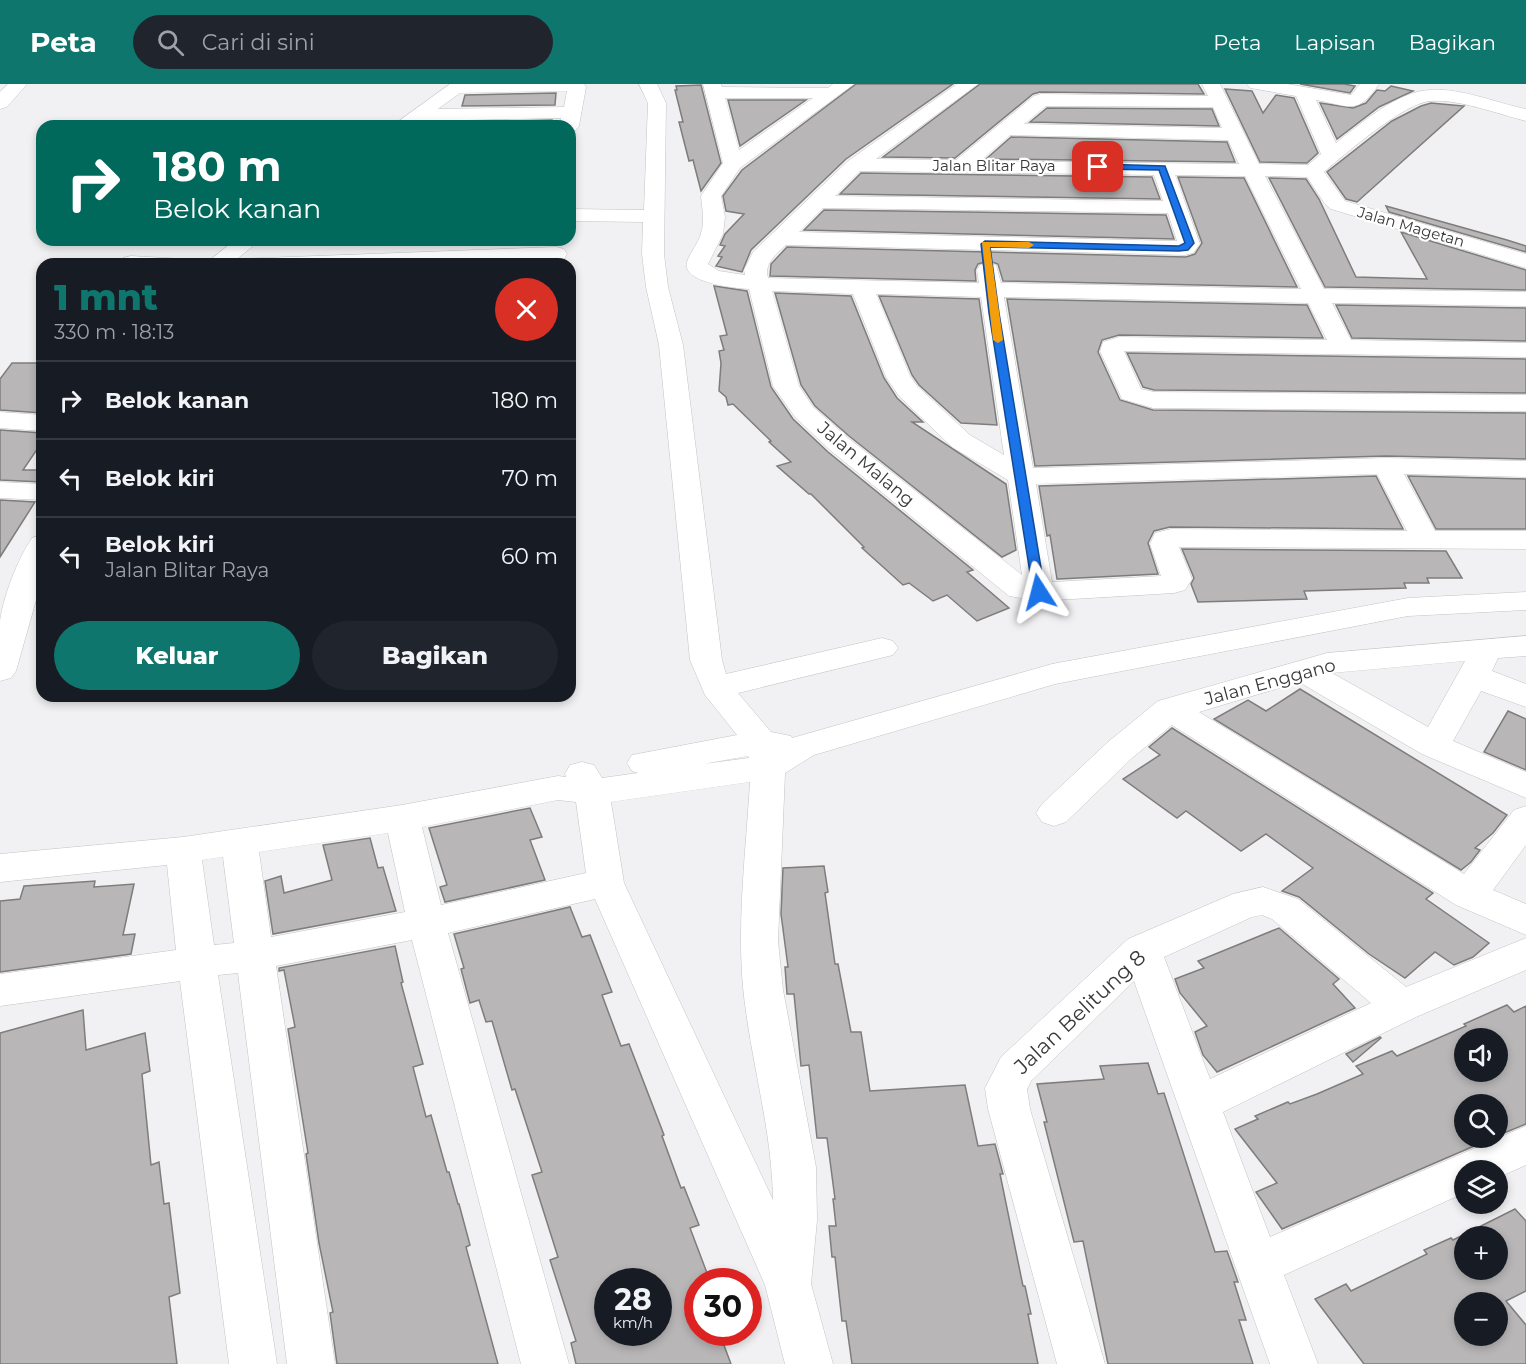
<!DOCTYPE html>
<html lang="id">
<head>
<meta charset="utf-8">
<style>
  :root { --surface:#171b24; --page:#20242c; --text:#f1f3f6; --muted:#9ea1a6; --line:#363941; --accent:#0f766e }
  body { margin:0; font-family:Montserrat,sans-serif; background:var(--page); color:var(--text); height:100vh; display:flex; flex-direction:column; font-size:22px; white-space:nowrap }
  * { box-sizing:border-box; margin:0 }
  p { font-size:20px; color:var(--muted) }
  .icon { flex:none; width:33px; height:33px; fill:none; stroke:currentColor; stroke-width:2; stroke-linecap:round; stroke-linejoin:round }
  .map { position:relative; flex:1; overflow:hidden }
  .side { position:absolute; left:36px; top:174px; width:540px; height:444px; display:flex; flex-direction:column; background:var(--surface); border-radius:18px; box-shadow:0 3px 9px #0003 }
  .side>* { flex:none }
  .hud { position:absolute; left:36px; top:36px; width:540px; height:126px; border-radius:18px; box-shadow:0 3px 9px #0003; background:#00695c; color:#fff; overflow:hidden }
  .buttons { position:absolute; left:1454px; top:944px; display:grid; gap:12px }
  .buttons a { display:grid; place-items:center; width:54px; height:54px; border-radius:50%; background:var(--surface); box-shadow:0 3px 9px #0003; font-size:30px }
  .speed { position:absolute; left:594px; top:1184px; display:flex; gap:12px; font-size:30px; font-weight:700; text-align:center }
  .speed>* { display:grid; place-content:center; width:78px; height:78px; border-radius:50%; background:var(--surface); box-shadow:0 3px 9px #0003; line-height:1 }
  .speed small { font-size:15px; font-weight:400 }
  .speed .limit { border:9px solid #d22; background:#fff; color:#111 }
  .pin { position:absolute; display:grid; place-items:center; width:51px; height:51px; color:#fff; margin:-26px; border-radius:12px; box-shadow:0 3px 9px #0006 }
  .me { position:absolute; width:66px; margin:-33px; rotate:351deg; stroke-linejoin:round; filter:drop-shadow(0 0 4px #0008) }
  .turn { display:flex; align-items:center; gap:21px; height:126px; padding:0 18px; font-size:27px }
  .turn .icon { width:78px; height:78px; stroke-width:2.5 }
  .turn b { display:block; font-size:42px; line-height:51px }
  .round { display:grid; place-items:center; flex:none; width:63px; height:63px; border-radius:32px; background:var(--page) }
  .headline { display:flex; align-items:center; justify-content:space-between; height:102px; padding:0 18px }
  h1 { font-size:36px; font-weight:800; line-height:45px; color:var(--accent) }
  .button { display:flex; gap:12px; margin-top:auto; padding:12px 18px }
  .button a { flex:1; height:69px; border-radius:36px; background:var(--accent); color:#fff; font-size:24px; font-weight:800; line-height:69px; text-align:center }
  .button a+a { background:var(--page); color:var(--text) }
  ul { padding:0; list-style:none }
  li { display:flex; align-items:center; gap:18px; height:78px; padding:0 18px; border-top:2px solid var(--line) }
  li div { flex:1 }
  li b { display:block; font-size:22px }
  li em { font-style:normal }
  header { display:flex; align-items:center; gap:36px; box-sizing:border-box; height:84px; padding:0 30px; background:var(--accent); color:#fff }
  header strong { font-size:28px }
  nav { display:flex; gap:33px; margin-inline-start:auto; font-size:21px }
  .search { width:420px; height:54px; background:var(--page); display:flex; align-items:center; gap:15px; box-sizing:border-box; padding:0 21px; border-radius:33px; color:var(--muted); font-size:22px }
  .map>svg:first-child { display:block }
  .building { fill:#b8b6b6; stroke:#7f7d7c; stroke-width:1.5; fill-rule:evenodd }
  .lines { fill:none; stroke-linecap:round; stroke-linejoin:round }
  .minor-casing { stroke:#c2c3c5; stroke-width:1 }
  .minor { fill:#fff; fill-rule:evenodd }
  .route { fill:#1a73e8; stroke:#114b97; stroke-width:1.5 }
  .slow { fill:#f59e0b }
  .labels { text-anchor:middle; stroke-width:4.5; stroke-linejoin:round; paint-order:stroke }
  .far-street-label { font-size:15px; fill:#383839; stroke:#fff }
  .street-label { font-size:18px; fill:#383839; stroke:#fff }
  .near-street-label { font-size:21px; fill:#383839; stroke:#fff }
</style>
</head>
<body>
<header>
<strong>Peta</strong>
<div class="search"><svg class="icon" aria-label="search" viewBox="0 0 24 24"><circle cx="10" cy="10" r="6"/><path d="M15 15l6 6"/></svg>Cari di sini</div>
<nav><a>Peta</a><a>Lapisan</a><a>Bagikan</a></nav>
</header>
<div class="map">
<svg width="1526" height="1280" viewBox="0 0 1526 1280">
  <rect width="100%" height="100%" fill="#f1f1f3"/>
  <g class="building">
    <polygon points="856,0 953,0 846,75 751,166 742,188 716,182 722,173 718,172 725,162 720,161 725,150 744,130 726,127 723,112 742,86"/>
    <polygon points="980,0 1198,0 1204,10 1040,8 1033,10 955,74 883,73"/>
    <polygon points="1300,0 1344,0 1355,2 1350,9"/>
    <polygon points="701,1 721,79 701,107 693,76 689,77 679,38 683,38 675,6 677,6 676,2"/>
    <polygon points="1391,2 1413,7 1379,23 1337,55 1320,19 1353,24 1366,19 1377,6 1385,7"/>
    <polygon points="1225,5 1252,7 1263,29 1276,11 1294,14 1318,69 1307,79 1260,78"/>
    <polygon points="556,9 555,21 462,22 465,11"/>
    <polygon points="728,16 806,16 740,62"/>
    <polygon points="1431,19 1464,22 1357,118 1346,115 1327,88 1392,37 1421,22"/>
    <polygon points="1047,24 1212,25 1219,42 1030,38"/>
    <polygon points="552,36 552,42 456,42 457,38"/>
    <polygon points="1011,53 1227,58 1235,78 986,75"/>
    <polygon points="861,89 1152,93 1160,115 840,110"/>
    <polygon points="1178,93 1244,94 1297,203 1003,197 998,180 989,177 978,180 975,186 976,197 770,192 771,180 787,163 1186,173 1195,170 1202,159"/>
    <polygon points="1269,94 1306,95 1319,115 1356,193 1427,195 1401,148 1526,186 1526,206 1325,203"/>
    <polygon points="1386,122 1507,156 1526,162 1526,168 1389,128"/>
    <polygon points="824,126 1166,131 1174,155 804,146"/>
    <polygon points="714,202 747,207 771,303 793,335 828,368 973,486 967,488 1009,524 977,537 947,511 933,517 909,499 903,501 862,464 864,463 811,410 809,410 777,382 791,378 769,358 771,357 733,320 728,321 726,313 719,307 721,279 719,267 724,266 720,252 727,251"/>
    <polygon points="775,209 851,212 884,294 897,314 923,338 912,338 1006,400 1016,466 1002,473 849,352 815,322 801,301"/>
    <polygon points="879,212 979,215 997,341 961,339 919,301 912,291"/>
    <polygon points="1007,215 1307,221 1323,254 1119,251 1102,256 1098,268 1120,316 1153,326 1526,329 1526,375 1386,372 1035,382"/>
    <polygon points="1336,221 1526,224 1526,257 1352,254"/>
    <polygon points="1127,269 1526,275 1526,309 1154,306 1143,303"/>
    <polygon points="12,279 42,279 42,329 0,326 0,295"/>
    <polygon points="0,346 42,349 42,358 23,386 42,386 42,398 0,396"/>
    <polygon points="1376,392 1403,445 1170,443 1154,447 1148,459 1158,490 1059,495 1057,495 1050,451 1047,452 1039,402"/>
    <polygon points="1408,392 1526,395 1526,445 1436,445"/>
    <polygon points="0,416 35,418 0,473"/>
    <polygon points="1182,465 1446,467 1462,494 1427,494 1429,499 1404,499 1406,504 1304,507 1307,515 1198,518 1191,500 1194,494"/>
    <polygon points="1300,605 1507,731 1493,749 1475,764 1480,766 1471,778 1461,786 1214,635 1248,616 1266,627"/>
    <polygon points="1508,627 1526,635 1526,686 1484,668"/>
    <polygon points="1172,644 1433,809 1426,815 1489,859 1473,873 1454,881 1435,868 1405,894 1369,870 1299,813 1282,807 1313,784 1266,750 1241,767 1186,727 1177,734 1123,695 1160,671 1149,663"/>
    <polygon points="530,724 542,753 530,756 545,796 445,818 440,803 447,801 429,744"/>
    <polygon points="370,754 378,784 383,783 396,827 273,850 265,797 281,792 284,809 332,796 323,761"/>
    <polygon points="824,782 828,808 825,809 835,880 838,880 851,948 861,948 870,1007 965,1001 978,1062 995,1060 1003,1090 1000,1090 1023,1202 1025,1202 1031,1230 1028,1230 1038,1280 852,1280 846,1237 842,1237 835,1173 832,1173 829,1142 836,1142 833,1115 835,1115 827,1054 817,1054 809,981 801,982 794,910 787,910 785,883 788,883 781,830 783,784"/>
    <polygon points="95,797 94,803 134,800 123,851 135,850 131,870 0,888 0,817 20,815 24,802"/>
    <path d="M 570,823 L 582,853 L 590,851 L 612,908 L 602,911 L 621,962 L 629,960 L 664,1051 L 662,1052 L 681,1104 L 684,1103 L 699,1141 L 690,1144 L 710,1197 L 698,1197 L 698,1248 L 719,1248 L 731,1280 L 576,1280 L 571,1259 L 576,1257 L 550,1176 L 558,1173 L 532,1091 L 542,1088 L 515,1005 L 512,1006 L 492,937 L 486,938 L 479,916 L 470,919 L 461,885 L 464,884 L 454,850 ZM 608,1197 L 658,1197 L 658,1248 L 608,1248 Z"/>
    <polygon points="1279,844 1339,895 1333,900 1355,924 1217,988 1203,971 1195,948 1207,942 1180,909 1175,895 1204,884 1198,877"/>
    <polygon points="395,862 403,898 401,899 423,980 413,983 426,1033 431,1031 447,1088 449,1088 458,1120 459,1120 470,1161 466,1163 498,1280 337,1280 330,1229 333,1228 319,1159 306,1070 308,1069 288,945 295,943 284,886 279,887 279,884"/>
    <path d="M 1507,921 L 1514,928 L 1526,922 L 1526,1040 L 1497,1052 L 1497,1020 L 1464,1020 L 1464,1053 L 1495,1053 L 1282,1145 L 1256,1108 L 1277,1099 L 1235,1045 L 1258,1035 L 1255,1032 L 1288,1018 L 1290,1020 L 1317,1010 L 1363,990 L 1356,982 L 1392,967 L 1397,972 L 1466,942 L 1464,940 ZM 1464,954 L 1497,954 L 1497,987 L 1464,987 Z"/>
    <polygon points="83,926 86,966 145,949 150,987 142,990 151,1081 159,1078 164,1120 169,1119 180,1209 169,1213 177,1280 0,1280 0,949"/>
    <polygon points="1381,954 1353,978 1346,970 1380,953"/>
    <polygon points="1148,979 1158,1010 1164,1009 1215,1168 1227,1167 1238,1198 1234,1198 1246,1236 1239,1236 1253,1280 1108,1280 1083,1157 1074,1158 1044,1038 1047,1038 1037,1000 1104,995 1100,982"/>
    <path d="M 1515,1125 L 1526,1137 L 1526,1207 L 1506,1217 L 1526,1241 L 1526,1280 L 1364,1280 L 1315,1215 L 1346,1200 L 1351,1207 L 1427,1170 L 1424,1166 L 1451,1154 L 1453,1156 ZM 1464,1152 L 1497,1152 L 1497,1185 L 1464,1185 ZM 1464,1218 L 1497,1218 L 1497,1251 L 1464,1251 Z"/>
  </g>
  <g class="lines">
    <defs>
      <g id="minor">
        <polygon points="8,0 27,0 7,23 0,25 0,8"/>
        <path d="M 450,0 L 584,0 L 586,3 L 579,42 L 576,46 L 570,47 L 570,42 L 559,42 L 561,34 L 422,37 L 414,42 L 392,42 ZM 567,7 L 564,23 L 438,25 L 460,9 Z"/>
        <path d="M 639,0 L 657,0 L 666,19 L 664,170 L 668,203 L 683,261 L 722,576 L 726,590 L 882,554 L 893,557 L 898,564 L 893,571 L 738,609 L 771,648 L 791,652 L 792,654 L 1052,580 L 1408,514 L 1526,508 L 1526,526 L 1408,532 L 1055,600 L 814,671 L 785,689 L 778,857 L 783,906 L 816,1083 L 817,1136 L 811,1200 L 833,1280 L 785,1280 L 765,1201 L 595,815 L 448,849 L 569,1280 L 521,1280 L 412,856 L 276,882 L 335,1280 L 287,1280 L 238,889 L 218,891 L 277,1280 L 229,1280 L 180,897 L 0,922 L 0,890 L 176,866 L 167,781 L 0,798 L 0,770 L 183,753 L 402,721 L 558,692 L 566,693 L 565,690 L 570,681 L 582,678 L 594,681 L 602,694 L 638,689 L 632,687 L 627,679 L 632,671 L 737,651 L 705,611 L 690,576 L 659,261 L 646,203 L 642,170 L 643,138 L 570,137 L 570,125 L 644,126 L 648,19 ZM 748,672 L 749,674 L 703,680 ZM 750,698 C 746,766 737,835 743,903 C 750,975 772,1044 773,1116 L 624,799 L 611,718 ZM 558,716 L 576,718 L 586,789 L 441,821 L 422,743 ZM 388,749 L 405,828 L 271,853 L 259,768 ZM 223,773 L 234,859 L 214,861 L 202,776 Z"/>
        <path d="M 703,0 L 721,0 L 722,3 L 828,4 L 833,0 L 854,0 L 740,84 L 721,112 L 725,133 L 723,150 L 708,180 L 719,187 L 745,191 L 744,186 L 753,168 L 848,77 L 957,0 L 978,0 L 876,75 L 956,76 L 1034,12 L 1041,10 L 1208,12 L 1202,0 L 1220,0 L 1259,80 L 1308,81 L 1321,70 L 1296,12 L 1250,4 L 1247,0 L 1287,0 L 1351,11 L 1360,0 L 1379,0 C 1357,32 1350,22 1316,16 L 1336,59 C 1362,39 1397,7 1431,6 C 1462,4 1496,19 1526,25 L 1526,37 C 1498,30 1459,15 1431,17 C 1405,18 1345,70 1324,88 L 1345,117 L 1526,170 L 1526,184 L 1331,125 L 1325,120 L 1307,93 L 1265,92 L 1324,205 L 1526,208 L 1526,222 L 1332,219 L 1351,256 L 1526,259 L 1526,273 L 1124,267 L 1141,305 L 1154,308 L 1526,311 L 1526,327 L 1153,324 L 1122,315 L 1100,267 L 1103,258 L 1119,253 L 1327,256 L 1308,219 L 1004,213 L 1033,384 L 1386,374 L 1526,377 L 1526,393 L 1404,390 L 1435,447 L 1526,447 L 1526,465 L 1179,463 L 1192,495 L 1185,506 L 1174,509 L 1039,517 L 1009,512 L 830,366 L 795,333 L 773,302 L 749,205 C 735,204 681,199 687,178 C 690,168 699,159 701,149 C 705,137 702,124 701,112 L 723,79 ZM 725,14 L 813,14 L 739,66 ZM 1046,22 L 1213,23 L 1222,44 L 1024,40 ZM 1010,51 L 1228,56 L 1239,80 L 980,77 ZM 860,87 L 1154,91 L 1163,117 L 835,112 ZM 1175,91 L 1245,92 L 1301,205 L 1001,199 L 996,181 L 988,179 L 980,181 L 977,186 L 979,199 L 768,194 C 764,179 776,170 786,161 L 1185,171 L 1193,169 L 1200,160 ZM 823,124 L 1168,129 L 1177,157 L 799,148 ZM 772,207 L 853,210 L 886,293 L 899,312 L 952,363 L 1008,396 L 1022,491 L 848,354 L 813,323 L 799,302 ZM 876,210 L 981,213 L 1004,371 L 970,351 L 917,302 L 910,292 ZM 1377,390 L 1407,447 L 1171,445 L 1155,449 L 1150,460 L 1161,492 L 1052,498 L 1036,400 Z"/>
        <polygon points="235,156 260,156 237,175 556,163 564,165 567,170 564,175 556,177 451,180 233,180 236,176 230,180 205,180"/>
        <polygon points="131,172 183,175 186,180 120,179 123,174"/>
        <polygon points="0,328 42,331 42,347 0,344"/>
        <polygon points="0,398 42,400 42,416 0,414"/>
        <path d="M 42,451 L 42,495 L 16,587 L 11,594 L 0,597 C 0,578 0,556 0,537 C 3,513 18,474 32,454 Z"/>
        <path d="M 1526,552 L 1526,572 L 1498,574 L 1492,587 L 1526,600 L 1526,623 L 1481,607 L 1453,657 L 1526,688 L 1526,714 L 1422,670 L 1299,598 L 1199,628 L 1464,790 L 1514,726 L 1526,722 L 1526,761 L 1493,806 L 1526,820 L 1526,851 L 1456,821 L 1172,641 L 1132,674 L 1066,738 L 1054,742 L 1042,738 L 1036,729 L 1042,720 L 1108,658 L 1158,617 L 1327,569 ZM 1465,577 L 1428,643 L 1332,589 Z"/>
        <path d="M 1263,803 L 1298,815 L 1406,903 L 1526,854 L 1526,886 L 1416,933 L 1223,1028 L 1270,1153 L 1526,1042 L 1526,1081 L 1497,1094 L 1497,1086 L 1464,1086 L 1464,1109 L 1284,1191 L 1318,1280 L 1270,1280 L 1134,897 L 1031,997 L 1027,1005 L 1030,1025 L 1105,1280 L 1057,1280 L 988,1025 L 985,1004 L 1001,973 L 1128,855 L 1233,810 ZM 1262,831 L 1272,835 L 1371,919 L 1210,995 L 1164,873 L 1252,833 Z"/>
      </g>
    </defs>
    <use href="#minor" class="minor-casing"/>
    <use href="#minor" class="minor"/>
  </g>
  <polygon class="route" points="1098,80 1165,82 1194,159 1188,166 1179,167 990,163 999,229 1045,508 1039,511 1033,508 989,229 981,160 985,157 1179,162 1185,159 1159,86 1095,85 1095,81"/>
  <polygon class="slow" points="982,158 1029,158 1034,161 1029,164 990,163 1003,256 998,259 993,256"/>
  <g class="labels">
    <g class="far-street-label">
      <text x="994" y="87">Jalan Blitar Raya</text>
      <text transform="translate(1411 143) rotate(16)" y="5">Jalan Magetan</text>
    </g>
    <g class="street-label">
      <text transform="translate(866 380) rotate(40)" y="6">Jalan Malang</text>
      <text transform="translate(1270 598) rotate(-15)" y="6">Jalan Enggano</text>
    </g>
    <g class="near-street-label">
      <text transform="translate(1080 928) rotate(-43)" y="7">Jalan Belitung 8</text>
    </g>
  </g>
</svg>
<div class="buttons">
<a><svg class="icon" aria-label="sound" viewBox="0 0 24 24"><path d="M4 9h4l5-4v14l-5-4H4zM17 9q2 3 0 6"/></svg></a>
<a><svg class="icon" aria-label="search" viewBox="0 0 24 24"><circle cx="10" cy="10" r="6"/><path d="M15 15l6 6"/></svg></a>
<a><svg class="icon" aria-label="layers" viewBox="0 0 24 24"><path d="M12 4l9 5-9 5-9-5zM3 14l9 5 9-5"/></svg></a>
<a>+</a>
<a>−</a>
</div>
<div class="speed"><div>28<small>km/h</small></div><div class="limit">30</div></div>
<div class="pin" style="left:1098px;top:83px;background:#d93025"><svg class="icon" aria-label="arrive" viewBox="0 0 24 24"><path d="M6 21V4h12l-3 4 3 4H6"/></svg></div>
<svg class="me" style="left:1039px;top:508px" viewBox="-20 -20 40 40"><path d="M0-17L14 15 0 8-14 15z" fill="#1a73e8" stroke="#fff" stroke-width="4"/></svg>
<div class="hud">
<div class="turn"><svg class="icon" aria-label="right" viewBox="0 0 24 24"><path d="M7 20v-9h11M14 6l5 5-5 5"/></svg><div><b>180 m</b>Belok kanan</div></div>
</div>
<section class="side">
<div class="headline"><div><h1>1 mnt</h1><p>330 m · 18:13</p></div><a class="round" style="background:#d93025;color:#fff"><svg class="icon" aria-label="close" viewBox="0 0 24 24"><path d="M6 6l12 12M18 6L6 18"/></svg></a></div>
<ul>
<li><svg class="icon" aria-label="right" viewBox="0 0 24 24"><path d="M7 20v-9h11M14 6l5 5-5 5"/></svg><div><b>Belok kanan</b></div><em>180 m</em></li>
<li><svg class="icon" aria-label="left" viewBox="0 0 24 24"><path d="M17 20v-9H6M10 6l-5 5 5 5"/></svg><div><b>Belok kiri</b></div><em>70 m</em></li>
<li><svg class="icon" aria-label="left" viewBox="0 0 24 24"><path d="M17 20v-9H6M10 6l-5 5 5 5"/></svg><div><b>Belok kiri</b><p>Jalan Blitar Raya</p></div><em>60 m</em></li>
</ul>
<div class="button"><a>Keluar</a><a>Bagikan</a></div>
</section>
</div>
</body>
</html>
